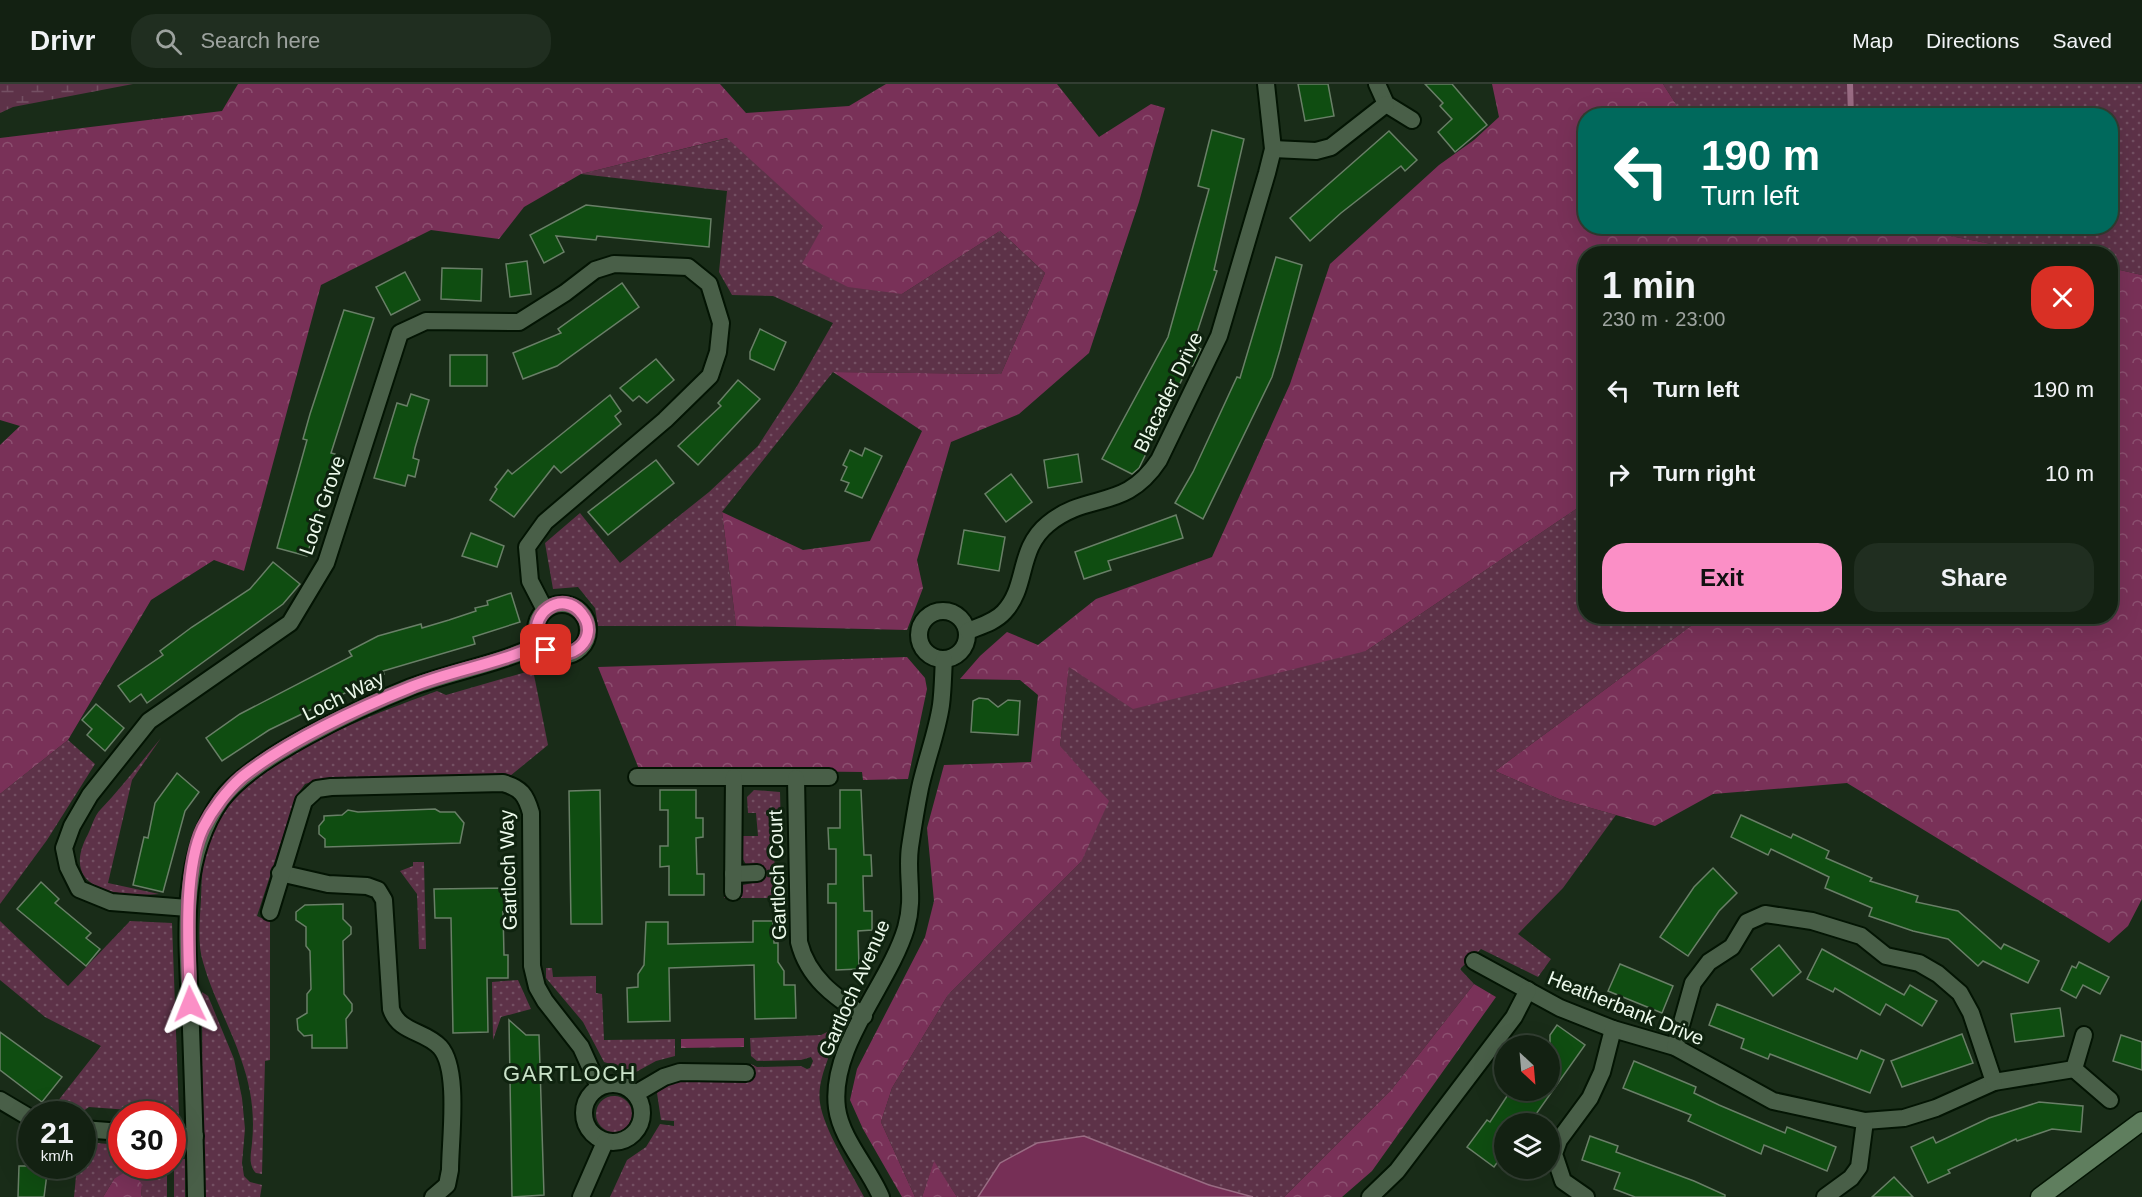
<!DOCTYPE html>
<html lang="en">
<head>
<meta charset="utf-8">
<style>
  :root { --surface:#132112; --page:#202e20; --text:#f1f3f6; --muted:#9da39f; --line:#323e32; --accent:#fb8fc6 }
  body { margin:0; font-family:Arial,sans-serif; background:var(--page); color:var(--text); height:100vh; display:flex; flex-direction:column; font-size:22px; white-space:nowrap }
  * { box-sizing:border-box; margin:0 }
  p { font-size:20px; color:var(--muted) }
  .icon { flex:none; width:33px; height:33px; fill:none; stroke:currentColor; stroke-width:2; stroke-linecap:round; stroke-linejoin:round }
  .map { position:relative; flex:1; overflow:hidden }
  .details { position:absolute; left:1578px; top:162px; width:540px; height:378px; display:flex; flex-direction:column; background:var(--surface); border-radius:24px; box-shadow:0 6px 24px #0002,0 0 0 2px var(--line) }
  .details>* { flex:none }
  .hud { position:absolute; left:1578px; top:24px; width:540px; height:126px; border-radius:24px; box-shadow:0 6px 24px #0002,0 0 0 2px var(--line); background:#00695c; color:#fff; overflow:hidden }
  .needle { width:39px; rotate:154deg }
  .tools { position:absolute; left:1494px; top:951px; display:grid; gap:12px }
  .tools a { display:grid; place-items:center; width:66px; height:66px; border-radius:50%; background:var(--surface); box-shadow:0 6px 24px #0002,0 0 0 2px var(--line); font-size:30px }
  .speed { position:absolute; left:18px; top:1017px; display:flex; gap:12px; font-size:30px; font-weight:700; text-align:center }
  .speed>* { display:grid; place-content:center; width:78px; height:78px; border-radius:50%; background:var(--surface); box-shadow:0 6px 24px #0002,0 0 0 2px var(--line); line-height:1 }
  .speed small { font-size:15px; font-weight:400 }
  .speed .limit { border:9px solid #d22; background:#fff; color:#111 }
  .pin { position:absolute; display:grid; place-items:center; width:51px; height:51px; color:#fff; margin:-26px; border-radius:12px; box-shadow:0 3px 9px #0006 }
  .me { position:absolute; width:66px; margin:-33px; rotate:358deg; stroke-linejoin:round; filter:drop-shadow(0 0 4px #0008) }
  .turn { display:flex; align-items:center; gap:21px; height:126px; padding:0 24px; font-size:27px }
  .turn .icon { width:78px; height:78px; stroke-width:2.5 }
  .turn b { display:block; font-size:42px; line-height:51px }
  .round { display:grid; place-items:center; flex:none; width:63px; height:63px; border-radius:24px; background:var(--page) }
  .summary { display:flex; align-items:center; justify-content:space-between; height:102px; padding:0 24px }
  h1 { font-size:36px; font-weight:700; line-height:45px }
  .cta { display:flex; gap:12px; margin-top:auto; padding:12px 24px }
  .cta a { flex:1; height:69px; border-radius:24px; background:var(--accent); color:#111; font-size:24px; font-weight:700; line-height:69px; text-align:center }
  .cta a+a { background:var(--page); color:var(--text) }
  ul { padding:0; list-style:none }
  li { display:flex; align-items:center; gap:18px; height:84px; padding:0 24px }
  li div { flex:1 }
  li b { display:block; font-size:22px }
  li em { font-style:normal }
  header { display:flex; align-items:center; gap:36px; box-sizing:border-box; height:84px; padding:0 30px; background:var(--surface); border-bottom:2px solid var(--line) }
  header strong { font-size:28px }
  nav { display:flex; gap:33px; margin-inline-start:auto; font-size:21px }
  .search { width:420px; height:54px; background:var(--page); display:flex; align-items:center; gap:15px; box-sizing:border-box; padding:0 21px; border-radius:24px; color:var(--muted); font-size:22px }
  .map>svg:first-child { display:block }
  .grass { fill:url(#grass-dots) }
  .forest { fill:url(#forest-crowns) }
  .wetland { fill:url(#wetland-marsh) }
  .water { fill:#762f56; stroke:#996c83; stroke-width:1.5 }
  .lines { fill:none; stroke-linecap:round; stroke-linejoin:round }
  .stream { stroke:#996c83; stroke-width:6 }
  .building { fill:#0f4d11; stroke:#697f67; stroke-width:1.5 }
  .street-casing { stroke:#031403; stroke-width:20 }
  .secondary-casing { stroke:#031403; stroke-width:21 }
  .street { stroke:#495f48; stroke-width:16 }
  .secondary { stroke:#5f7e5e; stroke-width:18 }
  .route-casing { stroke:#a35d81; stroke-width:15 }
  .route { stroke:#fb8fc6; stroke-width:10 }
  .labels { text-anchor:middle; stroke-width:6; stroke-linejoin:round; paint-order:stroke }
  .street-label { font-size:20px; fill:#ecf9eb; stroke:#0f230f }
  .quarter-label { font-size:22px; letter-spacing:1.5px; fill:#cae3c9; stroke:#0f230f }
</style>
</head>
<body>
<header>
<strong>Drivr</strong>
<div class="search"><svg class="icon" aria-label="search" viewBox="0 0 24 24"><circle cx="10" cy="10" r="6"/><path d="M15 15l6 6"/></svg>Search here</div>
<nav><a>Map</a><a>Directions</a><a>Saved</a></nav>
</header>
<div class="map">
<svg width="2142" height="1113" viewBox="0 0 2142 1113">
  <defs>
    <pattern id="grass-dots" width="8" height="8" patternUnits="userSpaceOnUse" patternTransform="scale(1.5)"><rect width="8" height="8" fill="#5d3248"/><path d="M2 2h.1M6 6h.1" fill="none" stroke="#745063" stroke-width="1.8" stroke-linecap="round"/></pattern>
    <pattern id="forest-crowns" width="20" height="18" patternUnits="userSpaceOnUse" patternTransform="scale(1.5)"><rect width="20" height="18" fill="#793158"/><path d="M2 6a3 3 0 1 1 6 0M12 15a3 3 0 1 1 6 0" fill="none" stroke="#8c5070"/></pattern>
    <pattern id="wetland-marsh" width="20" height="14" patternUnits="userSpaceOnUse" patternTransform="scale(1.5)"><rect width="20" height="14" fill="#5d3248"/><path d="M1 5h8M5 5V1M11 12h8M15 12V8" fill="none" stroke="#745063"/></pattern>
  </defs>
  <rect width="100%" height="100%" fill="#192c18"/>
  <g class="grass">
    <polygon points="1663,0 2142,0 2142,191 2111,184 2110,170 2037,169 1905,143 2110,142 2110,32 1683,31"/>
    <polygon points="728,54 902,210 1000,147 1045,189 1001,290 833,288 722,428 736,542 598,542 595,524 578,503 553,505 545,459 580,429 620,479 709,408 758,362 797,302 833,239 773,212 732,211 719,188 727,107 581,90"/>
    <polygon points="1585,419 1586,532 1703,533 1495,687 1559,715 1616,731 1563,804 1518,850 1551,875 1538,893 1481,865 1460,885 1474,900 1392,1005 1284,1113 1253,1113 1209,1101 1158,1082 1000,1079 978,1113 957,1113 934,1078 922,1113 915,1113 881,1038 892,1004 948,911 1081,778 1060,662 1069,582 1366,567"/>
    <path d="M 533,586 L 548,661 L 510,692 L 320,695 L 305,700 L 296,712 L 257,832 L 270,838 L 270,976 L 265,977 L 262,1090 L 256,1089 C 248,1081 251,1070 252,1059 C 255,1030 251,1003 241,975 C 230,942 212,911 203,878 C 197,859 200,834 201,815 C 202,791 202,770 212,748 C 246,676 366,633 437,607 L 446,611 Z"/>
    <path d="M 161,654 L 132,696 L 108,799 L 159,810 C 122,813 60,808 86,754 C 91,746 94,731 101,725 C 122,703 141,678 161,654 Z"/>
    <polygon points="68,656 95,680 47,756 0,820 0,710"/>
    <polygon points="754,706 780,708 781,747 774,762 775,801 781,814 724,814 724,810 742,810 743,801 762,797 761,781 747,782 741,772 742,752 758,752 756,729 748,729 747,713"/>
    <polygon points="413,778 424,778 426,865 419,865 417,810 400,787 413,782"/>
    <polygon points="0,837 68,902 130,837 172,839 179,1030 173,1033 172,1030 134,1030 129,1026 89,1023 79,1030 50,1027 101,962 45,933 0,896"/>
    <polygon points="546,884 552,884 553,893 596,892 596,909 602,910 604,956 675,955 675,972 656,977 636,988 604,978 583,938 546,894"/>
    <polygon points="518,896 531,925 501,933 493,956 492,898"/>
    <polygon points="202,908 208,912 234,975 242,1014 245,1045 242,1079 244,1092 250,1098 262,1101 260,1113 203,1113"/>
    <path d="M 835,933 L 839,937 C 836,964 816,992 820,1019 C 824,1046 851,1088 864,1113 L 610,1113 L 627,1076 L 646,1063 L 660,1040 L 674,1042 L 674,1037 L 661,1036 L 657,1009 L 664,1000 L 675,998 L 751,997 L 751,980 L 757,983 L 801,982 L 807,985 L 810,984 L 813,977 L 811,973 L 801,976 L 757,977 L 751,972 L 750,954 L 821,951 L 831,946 Z"/>
    <circle cx="614" cy="1030" r="18"/>
    <polygon points="83,1058 121,1061 122,1082 167,1082 167,1113 141,1113 142,1101 114,1095 103,1113 74,1113 77,1082 82,1082"/>
    <polygon points="174,1067 179,1075 185,1075 185,1113 174,1113"/>
  </g>
  <g class="forest">
    <polygon points="238,0 720,0 746,29 849,22 886,0 1057,0 1099,53 1151,20 1165,24 1139,118 1089,269 1019,330 951,358 917,476 923,504 907,546 736,542 722,428 803,466 870,457 922,347 833,288 1001,290 1045,189 1000,147 902,210 848,203 802,180 823,142 727,54 581,90 524,123 499,155 431,146 321,201 244,487 214,476 151,516 68,656 0,710 0,361 20,342 0,336 0,54 222,27"/>
    <polygon points="1492,0 1663,0 1683,31 1586,32 1586,142 1905,143 2037,169 1586,170 1585,419 1366,567 1133,625 1069,583 1060,662 1109,717 1081,778 948,911 892,1004 881,1038 915,1113 902,1113 863,1045 850,1016 857,985 925,853 934,817 927,744 944,681 1031,678 1038,611 1020,596 960,595 980,572 1007,548 1038,561 1096,515 1212,473 1290,300 1330,180 1439,81 1474,56 1499,33"/>
    <polygon points="2111,184 2142,191 2142,815 2128,842 2109,859 1847,699 1713,710 1655,742 1559,715 1495,687 1703,533 2110,532"/>
    <polygon points="907,573 925,594 927,605 908,695 863,696 862,688 639,685 598,583"/>
    <polygon points="1474,900 1496,913 1372,1087 1342,1113 1284,1113 1392,1005"/>
    <polygon points="744,954 744,963 681,964 681,955"/>
    <polygon points="934,1077 957,1113 922,1113"/>
    <polygon points="132,1084 142,1101 141,1113 103,1113 114,1095"/>
  </g>
  <polygon class="wetland" points="0,0 133,0 13,23 0,29"/>
  <polygon class="water" points="1084,1052 1209,1101 1253,1113 978,1113 1000,1079 1037,1059"/>
  <g class="lines">
    <polyline class="stream" points="1850,0 1851,32"/>
  </g>
  <g class="building">
    <polygon points="1298,0 1328,0 1334,32 1305,37"/>
    <polygon points="1425,0 1452,0 1487,41 1455,68 1438,48 1452,35 1440,22 1443,19"/>
    <polygon points="1212,46 1244,55 1214,186 1217,187 1193,261 1201,265 1193,282 1189,281 1139,384 1132,390 1102,375 1168,253 1209,105 1198,102"/>
    <polygon points="1389,47 1417,76 1405,87 1401,82 1341,129 1310,157 1290,134"/>
    <polygon points="586,121 711,135 709,163 597,152 596,156 556,152 564,168 544,179 530,151"/>
    <polygon points="1276,173 1302,181 1280,266 1272,293 1203,435 1175,419 1193,388 1237,293 1240,294"/>
    <polygon points="527,177 531,210 510,213 506,180"/>
    <polygon points="442,184 482,185 481,217 441,215"/>
    <polygon points="405,188 420,216 391,231 376,203"/>
    <polygon points="622,199 639,223 557,282 523,295 513,269 561,249 558,245"/>
    <polygon points="344,226 374,234 331,369 335,370 307,472 277,464 307,356 303,355 310,330"/>
    <polygon points="760,245 786,258 774,286 750,275 750,268"/>
    <rect x="450" y="271" width="37" height="31"/>
    <polygon points="656,275 674,296 647,319 639,312 633,317 620,304"/>
    <polygon points="738,296 760,315 698,381 678,362 721,322 718,319"/>
    <polygon points="411,310 429,316 415,364 413,374 419,376 415,393 408,391 405,402 374,394 397,319 407,322"/>
    <polygon points="610,311 621,327 615,332 621,340 561,389 554,382 514,433 490,416 497,405 495,403 508,386 512,390 517,386"/>
    <polygon points="865,364 882,372 862,414 845,407 849,399 841,396 847,383 843,381 850,366 862,372"/>
    <polygon points="1078,370 1082,398 1048,404 1044,376"/>
    <polygon points="656,376 674,399 608,451 588,428"/>
    <polygon points="1011,390 1032,418 1006,438 985,410"/>
    <polygon points="1176,431 1183,454 1108,477 1111,486 1084,495 1075,468"/>
    <polygon points="964,446 1005,453 999,487 958,480"/>
    <polygon points="471,449 504,462 497,483 462,472"/>
    <polygon points="273,478 300,500 283,520 147,619 141,610 130,618 118,602 163,571 160,567 192,543 250,505"/>
    <polygon points="511,509 520,538 473,553 475,560 383,587 384,590 269,646 222,677 206,654 240,630 352,572 349,567 378,552 421,540 422,544 449,536 476,527 475,524 488,521 487,517"/>
    <polygon points="979,614 988,615 998,623 1008,616 1020,617 1018,651 971,648 973,617"/>
    <polygon points="96,620 124,644 105,667 87,651 92,645 82,636"/>
    <polygon points="177,689 199,708 185,727 163,808 133,801 144,753 148,754 155,719"/>
    <polygon points="600,706 602,840 571,840 569,707"/>
    <polygon points="660,706 696,706 696,734 703,734 703,753 696,754 697,790 704,790 704,811 669,811 669,782 660,783 660,762 668,762 668,726 660,726"/>
    <polygon points="840,706 861,706 864,771 871,771 872,792 863,792 864,827 872,827 872,846 858,847 859,885 836,886 836,819 828,819 828,800 836,800 836,765 829,765 828,744 840,744"/>
    <polygon points="435,725 440,728 455,728 464,739 460,759 325,763 325,755 319,750 319,742 324,736 324,732 342,731 348,726 358,728"/>
    <polygon points="1741,731 1791,754 1793,750 1829,767 1826,774 1872,794 1870,797 1918,812 1916,818 1958,827 2001,865 2004,860 2039,877 2028,899 1983,877 1978,882 1948,855 1913,847 1869,832 1872,824 1825,804 1829,793 1771,765 1768,771 1731,753"/>
    <polygon points="1713,784 1737,809 1719,827 1688,872 1660,853 1694,803"/>
    <polygon points="41,798 59,815 55,819 91,849 86,854 100,865 86,882 17,825"/>
    <polygon points="507,804 507,830 503,828 504,871 508,871 508,894 487,894 488,948 453,949 451,834 435,834 434,805"/>
    <polygon points="343,820 343,835 351,843 351,850 343,857 344,910 352,920 352,927 346,935 347,964 312,964 312,951 304,952 298,946 297,935 307,929 307,910 311,905 310,867 306,862 306,843 296,836 296,828 305,821"/>
    <polygon points="753,837 773,837 774,859 778,859 778,878 784,887 784,901 795,901 796,934 755,935 754,881 669,884 670,937 628,938 627,904 638,903 638,890 644,881 646,838 668,838 668,860 753,858"/>
    <polygon points="1779,861 1801,888 1773,912 1751,885"/>
    <polygon points="1822,865 1904,911 1910,901 1937,917 1922,942 1886,920 1880,931 1835,904 1833,908 1807,895"/>
    <polygon points="2079,878 2109,893 2100,910 2083,901 2076,914 2061,906 2072,882 2076,884"/>
    <polygon points="1620,880 1673,902 1662,929 1608,907"/>
    <polygon points="1717,920 1857,975 1861,966 1884,976 1870,1009 1770,970 1768,975 1741,964 1744,955 1709,941"/>
    <polygon points="2060,924 2064,952 2015,958 2011,930"/>
    <polygon points="509,936 526,951 539,951 544,1111 512,1113"/>
    <polygon points="1557,941 1585,961 1529,1040 1504,1040 1504,1069 1494,1083 1467,1063 1487,1036 1490,1038 1511,1006 1550,1006 1550,951"/>
    <polygon points="0,948 62,993 42,1018 0,986"/>
    <polygon points="1962,950 1973,979 1902,1003 1891,977"/>
    <polygon points="2121,951 2142,958 2142,986 2113,977"/>
    <polygon points="1634,977 1696,1003 1694,1009 1719,1021 1785,1049 1787,1043 1836,1063 1827,1087 1764,1061 1761,1070 1688,1037 1691,1031 1623,1004"/>
    <polygon points="2039,1018 2083,1022 2081,1048 2052,1045 2017,1057 2016,1055 1948,1086 1950,1089 1928,1099 1911,1063 1933,1053 1936,1059 1989,1034"/>
    <polygon points="1590,1052 1618,1062 1616,1068 1694,1097 1725,1111 1725,1113 1635,1113 1614,1105 1620,1089 1582,1076"/>
    <polygon points="19,1082 48,1082 44,1113 18,1113"/>
    <polygon points="1894,1093 1913,1113 1872,1113"/>
  </g>
  <g class="lines">
    <defs>
      <g id="street">
        <polyline points="1377,0 1386,20 1412,36"/>
        <polyline points="1273,65 1316,67 1331,63 1386,20"/>
        <circle cx="562" cy="546" r="26"/>
        <circle cx="943" cy="551" r="24"/>
        <path d="M 968,547 C 980,542 995,538 1004,528 C 1028,503 1017,465 1048,440 C 1088,407 1125,428 1159,376 L 1219,252 L 1267,89 L 1273,65 L 1266,0"/>
        <polyline points="637,693 829,693"/>
        <path d="M 796,694 L 799,858 C 808,894 834,912 864,932"/>
        <path d="M 280,789 L 328,800 L 367,802 L 378,806 L 384,816 L 391,925 C 399,949 424,946 440,963 C 460,985 450,1056 450,1086 L 447,1101 L 433,1113"/>
        <polyline points="733,790 757,789"/>
        <polyline points="733,808 734,693"/>
        <polyline points="188,824 111,818 79,805 68,783 64,764 72,742 90,711 149,637 290,539 326,479 400,249 426,237 519,238 565,209 595,186 614,180 688,183 709,200 721,239 718,268 710,292 665,336 545,438 527,463 530,497 545,526"/>
        <path d="M 270,828 L 304,717 L 317,705 L 331,703 L 503,699 C 521,704 526,711 531,729 L 532,882 L 537,903 L 545,917 L 581,963 L 599,1003"/>
        <polyline points="1474,877 1560,924 1613,945 1675,963 1773,1017 1865,1037 1904,1034 1936,1024 1994,998 2074,985 2110,1016"/>
        <polyline points="1675,963 1693,899 1709,878 1732,863 1747,838 1765,830 1812,837 1861,852 1886,872 1919,879 1938,890 1960,909 1971,929 1994,998"/>
        <polyline points="2074,985 2084,951"/>
        <circle cx="613" cy="1029" r="29"/>
        <polyline points="635,1010 664,993 680,988 746,989"/>
        <polyline points="0,1016 32,1035"/>
        <polyline points="82,1045 122,1048"/>
        <polyline points="172,1052 195,1052"/>
        <path d="M 196,1113 C 195,1057 193,1001 191,945 C 189,870 175,781 221,716 C 252,673 361,623 411,603 C 454,587 499,580 540,560"/>
        <polyline points="581,1113 605,1058"/>
        <path d="M 881,1113 C 869,1084 841,1055 837,1024 C 829,962 889,901 906,844 C 915,813 906,791 910,763 C 913,743 916,724 920,704 C 926,676 937,649 941,621 C 943,606 943,590 944,575"/>
        <polyline points="1370,1113 1397,1087 1514,933 1528,906"/>
        <polyline points="1586,1113 1563,1097 1554,1070 1559,1056 1590,1014 1602,988 1613,945"/>
        <polyline points="1825,1113 1851,1094 1859,1083 1865,1037"/>
      </g>
      <polyline id="secondary" points="2040,1113 2142,1037"/>
    </defs>
    <use href="#street" class="street-casing"/>
    <use href="#secondary" class="secondary-casing"/>
    <use href="#street" class="street"/>
    <use href="#secondary" class="secondary"/>
  </g>
  <g class="lines">
    <defs>
      <path id="route" d="M 190,920 C 189,871 182,788 203,744 C 212,726 227,706 242,693 C 286,658 358,624 411,603 C 453,586 499,580 540,560 C 525,530 563,504 582,530 C 601,554 571,580 546,566"/>
    </defs>
    <use href="#route" class="route-casing"/>
    <use href="#route" class="route"/>
  </g>
  <g class="labels">
    <g class="street-label">
      <text transform="translate(1168 308) rotate(-64)" y="7">Blacader Drive</text>
      <text transform="translate(322 421) rotate(-71)" y="7">Loch Grove</text>
      <text transform="translate(343 612) rotate(-26)" y="7">Loch Way</text>
      <text transform="translate(508 786) rotate(-92)" y="7">Gartloch Way</text>
      <text transform="translate(777 791) rotate(-92)" y="7">Gartloch Court</text>
      <text transform="translate(854 904) rotate(-66)" y="7">Gartloch Avenue</text>
      <text transform="translate(1626 924) rotate(22)" y="7">Heatherbank Drive</text>
    </g>
    <g class="quarter-label">
      <text x="570" y="997">GARTLOCH</text>
    </g>
  </g>
</svg>
<div class="tools">
<a><svg class="needle" viewBox="-14 -14 28 28"><path d="M0-13l5 13h-10z" fill="#e53935"/><path d="M0 13l5-13h-10z" fill="#9da39f"/></svg></a>
<a><svg class="icon" aria-label="layers" viewBox="0 0 24 24"><path d="M12 4l9 5-9 5-9-5zM3 14l9 5 9-5"/></svg></a>
</div>
<div class="speed"><div>21<small>km/h</small></div><div class="limit">30</div></div>
<div class="pin" style="left:546px;top:566px;background:#d93025"><svg class="icon" aria-label="arrive" viewBox="0 0 24 24"><path d="M6 21V4h12l-3 4 3 4H6"/></svg></div>
<svg class="me" style="left:190px;top:920px" viewBox="-20 -20 40 40"><path d="M0-17L14 15 0 8-14 15z" fill="#fb8fc6" stroke="#fff" stroke-width="4"/></svg>
<div class="hud">
<div class="turn"><svg class="icon" aria-label="left" viewBox="0 0 24 24"><path d="M17 20v-9H6M10 6l-5 5 5 5"/></svg><div><b>190 m</b>Turn left</div></div>
</div>
<section class="details">
<div class="summary"><div><h1>1 min</h1><p>230 m · 23:00</p></div><a class="round" style="background:#d93025;color:#fff"><svg class="icon" aria-label="close" viewBox="0 0 24 24"><path d="M6 6l12 12M18 6L6 18"/></svg></a></div>
<ul>
<li><svg class="icon" aria-label="left" viewBox="0 0 24 24"><path d="M17 20v-9H6M10 6l-5 5 5 5"/></svg><div><b>Turn left</b></div><em>190 m</em></li>
<li><svg class="icon" aria-label="right" viewBox="0 0 24 24"><path d="M7 20v-9h11M14 6l5 5-5 5"/></svg><div><b>Turn right</b></div><em>10 m</em></li>
</ul>
<div class="cta"><a>Exit</a><a>Share</a></div>
</section>
</div>
</body>
</html>
